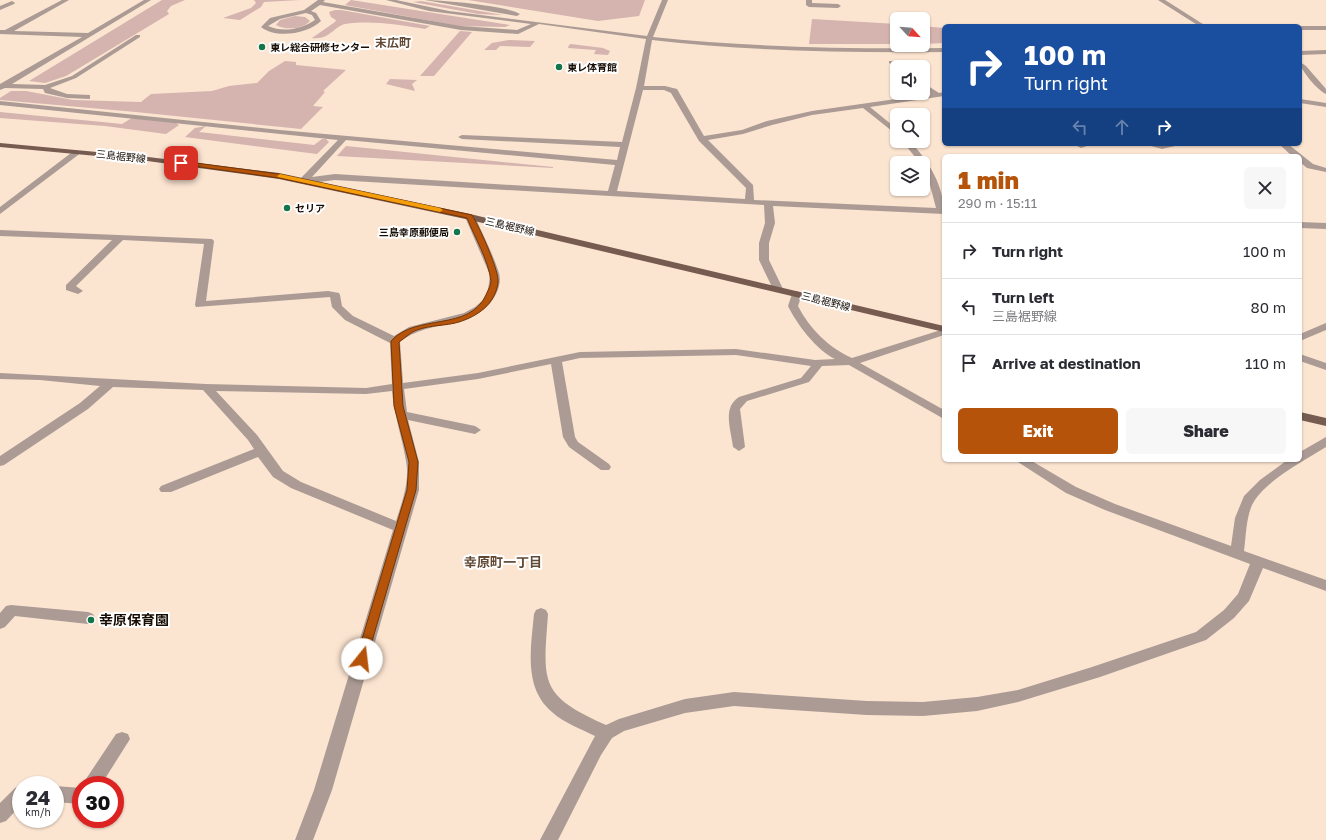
<!DOCTYPE html>
<html lang="en">
<head>
<meta charset="utf-8">
<style>
  :root { --surface:#fff; --page:#f7f7f7; --text:#2b2b33; --muted:#7c7c81; --line:#e1e1e2; --accent:#b45309 }
  body { margin:0; font-family:"Golos Text","Noto Sans JP",sans-serif; background:var(--page); color:var(--text); height:100vh; display:flex; flex-direction:column; font-size:15px; white-space:nowrap }
  * { box-sizing:border-box; margin:0 }
  p { font-size:13px; color:var(--muted) }
  .icon { flex:none; width:22px; height:22px; fill:none; stroke:currentColor; stroke-width:2; stroke-linecap:round; stroke-linejoin:round }
  .map { position:relative; flex:1; overflow:hidden }
  .details { position:absolute; left:942px; top:154px; width:360px; height:308px; display:flex; flex-direction:column; background:var(--surface); border-radius:6px; box-shadow:0 1px 3px #0004 }
  .details>* { flex:none }
  .hud { position:absolute; left:942px; top:24px; width:360px; height:122px; border-radius:6px; box-shadow:0 1px 3px #0004; background:#1a4fa0; color:#fff; overflow:hidden }
  .needle { width:26px; rotate:116deg }
  .controls { position:absolute; left:890px; top:12px; display:grid; gap:8px }
  .controls a { display:grid; place-items:center; width:40px; height:40px; border-radius:6px; background:var(--surface); box-shadow:0 1px 3px #0004; font-size:20px }
  .speed { position:absolute; left:12px; top:776px; display:flex; gap:8px; font-size:20px; font-weight:700; text-align:center }
  .speed>* { display:grid; place-content:center; width:52px; height:52px; border-radius:50%; background:var(--surface); box-shadow:0 1px 3px #0004; line-height:1 }
  .speed small { font-size:10px; font-weight:400 }
  .speed .limit { border:6px solid #d22; background:#fff; color:#111 }
  .pin { position:absolute; display:grid; place-items:center; width:34px; height:34px; color:#fff; margin:-17px; border-radius:8px; box-shadow:0 2px 6px #0006 }
  .me { position:absolute; width:44px; margin:-22px; rotate:16deg; stroke-linejoin:round; filter:drop-shadow(0 0 3px #0008) }
  .turn { display:flex; align-items:center; gap:14px; height:84px; padding:0 16px; font-size:18px }
  .turn .icon { width:52px; height:52px; stroke-width:2.5 }
  .turn b { display:block; font-size:28px; line-height:34px }
  .lanes { display:flex; align-items:center; height:38px; padding:0 16px; background:#0003; justify-content:center; gap:20px; direction:ltr }
  .lanes .off { opacity:.35 }
  .round { display:grid; place-items:center; flex:none; width:42px; height:42px; border-radius:6px; background:var(--page) }
  .overview { display:flex; align-items:center; justify-content:space-between; height:68px; padding:0 16px }
  h1 { font-size:24px; font-weight:800; line-height:30px; color:var(--accent) }
  .primary-button { display:flex; gap:8px; margin-top:auto; padding:8px 16px }
  .primary-button a { flex:1; height:46px; border-radius:6px; background:var(--accent); color:#fff; font-size:16px; font-weight:800; line-height:46px; text-align:center }
  .primary-button a+a { background:var(--page); color:var(--text) }
  ul { padding:0; list-style:none }
  li { display:flex; align-items:center; gap:12px; height:56px; padding:0 16px; border-top:1px solid var(--line) }
  li div { flex:1 }
  li b { display:block; font-size:15px }
  li em { font-style:normal }
  .map>svg:first-child { display:block }
  .green { fill:#d5b3af }
  .lines { fill:none; stroke-linecap:round; stroke-linejoin:round }
  .minor { fill:#ab9b94; fill-rule:evenodd }
  .major { fill:#765b50; fill-rule:evenodd }
  .route { fill:#b45309; stroke:#753606 }
  .slow { fill:#f59e0b }
  .poi-dot { fill:#14744a; stroke:#fff; stroke-width:1.5 }
  .labels { text-anchor:middle; stroke-width:4; stroke-linejoin:round; paint-order:stroke }
  .far-poi-label { font-size:10px; font-weight:bold; fill:#170d05; stroke:#fff; text-anchor:start }
  .far-street-label { font-size:10px; fill:#170d05; stroke:#fff }
  .far-quarter-label { font-size:12px; font-weight:bold; fill:#614934; stroke:#fff }
  .neighbourhood-label { font-size:13px; font-weight:bold; fill:#614934; stroke:#fff }
  .near-poi-label { font-size:14px; font-weight:bold; fill:#170d05; stroke:#fff; text-anchor:start }
</style>
</head>
<body>
<div class="map">
<svg width="1326" height="840" viewBox="0 0 1326 840">
  <rect width="100%" height="100%" fill="#fbe4d0"/>
  <g class="green">
    <polygon points="162,0 185,0 171,6 167,11 169,14 66,76 45,83 29,81"/>
    <polygon points="254,0 300,0 264,2 261,7 240,20 223,18 251,8 256,3"/>
    <polygon points="351,0 510,25 505,27 459,26 345,5"/>
    <polygon points="468,0 645,0 639,16 598,21"/>
    <polygon points="421,1 503,15 478,14 413,2"/>
    <path d="M 335,10 L 341,10 L 430,26 L 425,29 C 399,25 372,20 345,24 C 333,27 330,40 312,38 L 335,22 L 336,20 L 331,17 L 329,12 Z"/>
    <path d="M 295,16 L 305,17 L 310,21 C 302,30 285,30 276,25 L 280,20 Z"/>
    <polygon points="812,19 897,24 897,44 809,44"/>
    <polygon points="923,26 944,28 944,43 923,44"/>
    <polygon points="460,31 472,32 434,76 420,76"/>
    <polygon points="509,40 535,41 530,47 500,46 496,50 484,50 492,43"/>
    <polygon points="571,44 603,48 610,51 608,55 594,54 596,50 568,48 569,45"/>
    <polygon points="285,61 296,62 296,65 346,70 323,91 325,92 313,106 323,107 301,129 136,112 0,100 0,98 11,91 26,91 73,100 141,102 151,94 212,91 229,86 257,83 269,71"/>
    <polygon points="390,79 417,80 412,84 415,91 386,84"/>
    <polygon points="0,112 122,124 132,118 175,122 179,125 166,134 105,126 0,118"/>
    <polygon points="206,126 199,132 314,145 322,139 326,139 329,142 317,154 185,137 195,128"/>
    <polygon points="346,146 553,167 553,168 337,156"/>
  </g>
  <g class="lines">
    <g class="minor">
      <polygon points="62,0 69,0 14,31 88,33 144,0 151,0 12,84 45,85 72,76 136,35 140,35 140,37 76,78 50,88 67,94 90,95 90,99 67,98 45,93 43,89 5,88 0,90 0,84 82,37 0,34 0,30 5,30"/>
      <path d="M 318,0 L 325,0 L 323,2 L 461,26 L 517,30 L 531,24 L 429,11 L 386,0 L 396,0 L 449,11 L 647,36 L 662,0 L 668,0 L 653,37 C 750,47 847,49 944,48 L 944,52 C 846,53 749,51 652,40 L 644,86 L 665,86 L 677,89 L 704,136 L 742,130 L 767,121 L 812,111 L 931,94 L 923,88 L 923,83 L 925,84 L 939,93 L 944,92 L 944,96 L 870,107 L 897,129 L 897,135 L 863,108 L 812,115 L 772,125 L 743,134 L 708,140 L 753,185 L 754,200 L 936,208 L 929,181 L 923,168 L 923,163 L 920,163 L 902,141 L 910,141 C 929,162 944,185 944,214 L 773,206 L 775,223 L 769,243 L 769,260 L 783,289 L 778,292 L 773,289 L 759,260 L 759,243 L 765,223 L 764,205 L 335,180 L 303,184 L 299,181 L 300,179 L 338,140 L 0,105 L 0,101 L 280,130 L 617,160 L 620,147 L 462,139 L 458,137 L 462,135 L 622,142 L 636,88 L 646,39 L 539,24 L 518,34 L 461,30 L 320,5 L 311,11 L 316,13 L 321,21 C 308,34 276,39 261,27 L 270,18 L 304,10 ZM 306,13 L 312,15 L 315,20 C 302,29 283,33 268,26 L 280,19 ZM 643,90 L 664,90 L 671,93 L 699,141 L 746,188 L 745,199 L 617,191 ZM 346,140 L 615,165 L 608,191 L 335,174 L 312,177 Z"/>
      <path d="M 425,0 C 442,0 508,6 520,14 L 517,16 Z"/>
      <polygon points="806,0 812,0 812,3 838,4 841,6 838,8 809,7 806,5"/>
      <polygon points="1158,0 1165,0 1206,26 1199,26"/>
      <polygon points="12,1 15,3 14,4 0,10 0,6"/>
      <rect x="1300" y="26" width="26" height="4"/>
      <polygon points="1326,50 1326,54 1300,55 1300,51"/>
      <polygon points="889,61 893,61 901,67 896,68 889,63"/>
      <path d="M 1300,62 L 1306,66 L 1326,89 L 1326,94 C 1318,91 1300,70 1300,62 Z"/>
      <polygon points="1300,99 1326,103 1326,107 1300,103"/>
      <polygon points="1079,144 1093,144 1081,148 1077,146"/>
      <polygon points="1144,144 1184,144 1162,149"/>
      <polygon points="1279,144 1288,144 1313,164 1326,168 1326,172 1307,168 1300,162 1300,156 1292,156"/>
      <polygon points="75,150 82,152 0,214 0,207"/>
      <path d="M 470,214 L 475,217 C 483,235 493,254 499,273 C 501,279 499,289 496,294 C 478,331 429,318 400,342 L 403,383 L 478,373 L 580,352 L 736,349 L 815,360 L 835,359 C 817,351 796,323 788,306 L 792,294 L 797,291 L 802,294 L 798,306 C 809,328 829,348 852,358 L 944,329 L 944,335 L 860,363 L 944,410 L 944,419 L 849,365 L 822,366 L 809,382 L 747,401 L 740,409 L 745,447 L 739,451 L 733,447 C 731,429 722,408 739,397 L 801,378 L 811,366 L 736,355 L 580,358 L 562,362 L 575,437 L 578,442 L 609,464 L 611,467 L 609,470 L 601,470 L 569,447 L 563,437 L 551,364 L 478,379 L 404,389 L 407,412 L 475,426 L 481,430 L 475,434 L 408,420 L 419,462 L 419,490 L 332,790 L 313,840 L 295,840 L 314,790 L 393,530 L 291,488 L 273,477 L 258,457 L 171,492 L 161,492 L 159,489 L 161,486 L 254,449 L 248,440 L 203,390 L 113,387 L 88,409 L 4,465 L 0,466 L 0,456 L 80,403 L 100,386 L 40,380 L 0,379 L 0,373 L 206,384 L 366,388 L 392,384 L 390,343 L 345,320 L 332,307 L 330,297 L 196,307 L 195,305 L 204,244 L 123,240 L 76,286 L 83,291 L 78,294 L 66,290 L 66,285 L 112,240 L 0,236 L 0,230 L 212,239 L 214,241 L 206,301 L 328,291 L 339,293 L 340,295 L 342,306 L 353,316 L 394,336 L 409,327 L 464,313 L 475,307 L 483,300 L 488,290 L 490,275 L 465,217 ZM 216,391 L 366,394 L 392,391 C 394,415 402,437 406,461 C 410,481 402,502 396,521 L 301,482 L 283,471 L 257,435 Z"/>
      <polygon points="1300,222 1326,223 1326,229 1300,228"/>
      <polygon points="1326,323 1326,330 1300,341 1300,334"/>
      <polygon points="1300,354 1326,363 1326,370 1300,361"/>
      <path d="M 1326,437 L 1326,447 C 1305,460 1263,482 1252,505 C 1246,519 1246,536 1244,551 L 1326,580 L 1326,591 L 1263,568 L 1249,601 L 1234,618 L 1206,640 L 1100,677 L 1018,702 L 977,711 L 923,716 L 867,715 L 734,706 L 685,713 L 624,731 L 612,738 L 601,755 L 558,840 L 540,840 L 595,736 C 581,729 564,723 552,712 C 523,688 531,647 534,614 L 536,610 L 541,608 L 546,610 L 548,614 C 543,683 539,695 606,725 L 619,719 L 685,699 L 734,692 L 867,701 L 923,702 L 977,697 L 1018,690 L 1092,667 L 1196,632 L 1224,610 L 1238,594 L 1250,564 L 1105,510 L 1066,493 L 1015,460 L 1030,460 L 1076,487 L 1115,504 L 1231,546 L 1235,518 L 1244,496 L 1260,480 L 1286,461 L 1300,460 L 1300,452 Z"/>
      <polygon points="11,605 88,612 93,614 95,618 93,622 88,624 15,616 5,627 0,629 0,613 6,606"/>
      <polygon points="122,732 128,734 130,739 101,785 82,785 116,734"/>
      <polygon points="21,785 21,805 6,821 0,823 0,803 15,788"/>
      <polygon points="55,786 81,788 81,804 55,802"/>
    </g>
    <g class="major">
      <polygon points="0,143 140,156 279,173 470,214 944,326 944,332 470,220 279,179 140,160 0,147"/>
      <polygon points="1300,412 1326,418 1326,426 1300,420"/>
    </g>
  </g>
  <path class="route" d="M 181,161 L 279,174 L 472,215 C 479,226 500,272 498,283 C 495,304 478,316 459,322 C 446,326 430,325 417,330 C 411,332 405,338 399,342 L 403,406 L 418,462 L 416,490 L 366,662 L 357,662 L 356,659 L 407,490 L 409,462 L 394,406 L 391,341 C 416,313 469,332 486,295 C 488,290 491,285 491,281 C 488,259 475,238 467,218 L 279,178 L 179,164 L 178,163 Z"/>
  <polygon class="slow" points="280,174 440,208 443,210 440,212 278,177 277,176"/>
  <g class="poi-dot">
    <circle cx="262" cy="47" r="4"/>
    <circle cx="559" cy="67" r="4"/>
    <circle cx="287" cy="208" r="4"/>
    <circle cx="457" cy="232" r="4"/>
    <circle cx="91" cy="620" r="4"/>
  </g>
  <g class="labels">
    <g class="far-poi-label">
      <text x="270" y="51">東レ総合研修センター</text>
      <text x="567" y="71">東レ体育館</text>
      <text x="295" y="212">セリア</text>
      <text x="449" y="236" text-anchor="end">三島幸原郵便局</text>
    </g>
    <g class="far-street-label">
      <text transform="translate(121 156) rotate(6)" y="4">三島裾野線</text>
      <text transform="translate(510 226) rotate(13)" y="4">三島裾野線</text>
      <text transform="translate(826 301) rotate(14)" y="4">三島裾野線</text>
    </g>
    <g class="far-quarter-label">
      <text x="393" y="47">末広町</text>
    </g>
    <g class="neighbourhood-label">
      <text x="503" y="567">幸原町一丁目</text>
    </g>
    <g class="near-poi-label">
      <text x="99" y="625">幸原保育園</text>
    </g>
  </g>
</svg>
<div class="controls">
<a><svg class="needle" viewBox="-14 -14 28 28"><path d="M0-13l5 13h-10z" fill="#e53935"/><path d="M0 13l5-13h-10z" fill="#7c7c81"/></svg></a>
<a><svg class="icon" aria-label="sound" viewBox="0 0 24 24"><path d="M4 9h4l5-4v14l-5-4H4zM17 9q2 3 0 6"/></svg></a>
<a><svg class="icon" aria-label="search" viewBox="0 0 24 24"><circle cx="10" cy="10" r="6"/><path d="M15 15l6 6"/></svg></a>
<a><svg class="icon" aria-label="layers" viewBox="0 0 24 24"><path d="M12 4l9 5-9 5-9-5zM3 14l9 5 9-5"/></svg></a>
</div>
<div class="speed"><div>24<small>km/h</small></div><div class="limit">30</div></div>
<div class="pin" style="left:181px;top:163px;background:#d93025"><svg class="icon" aria-label="arrive" viewBox="0 0 24 24"><path d="M6 21V4h12l-3 4 3 4H6"/></svg></div>
<svg class="me" style="left:362px;top:659px" viewBox="-20 -20 40 40"><circle r="19" fill="#fff"/><path d="M0-13L10 11 0 6-10 11z" fill="#b45309"/></svg>
<div class="hud">
<div class="turn"><svg class="icon" aria-label="right" viewBox="0 0 24 24"><path d="M7 20v-9h11M14 6l5 5-5 5"/></svg><div><b>100 m</b>Turn right</div></div>
<div class="lanes"><svg class="icon off" aria-label="left" viewBox="0 0 24 24"><path d="M17 20v-9H6M10 6l-5 5 5 5"/></svg><svg class="icon off" aria-label="ahead" viewBox="0 0 24 24"><path d="M12 20V5M6 11l6-6 6 6"/></svg><svg class="icon" aria-label="right" viewBox="0 0 24 24"><path d="M7 20v-9h11M14 6l5 5-5 5"/></svg></div>
</div>
<section class="details">
<div class="overview"><div><h1>1 min</h1><p>290 m · 15:11</p></div><a class="round"><svg class="icon" aria-label="close" viewBox="0 0 24 24"><path d="M6 6l12 12M18 6L6 18"/></svg></a></div>
<ul>
<li><svg class="icon" aria-label="right" viewBox="0 0 24 24"><path d="M7 20v-9h11M14 6l5 5-5 5"/></svg><div><b>Turn right</b></div><em>100 m</em></li>
<li><svg class="icon" aria-label="left" viewBox="0 0 24 24"><path d="M17 20v-9H6M10 6l-5 5 5 5"/></svg><div><b>Turn left</b><p>三島裾野線</p></div><em>80 m</em></li>
<li><svg class="icon" aria-label="arrive" viewBox="0 0 24 24"><path d="M6 21V4h12l-3 4 3 4H6"/></svg><div><b>Arrive at destination</b></div><em>110 m</em></li>
</ul>
<div class="primary-button"><a>Exit</a><a>Share</a></div>
</section>
</div>
</body>
</html>
